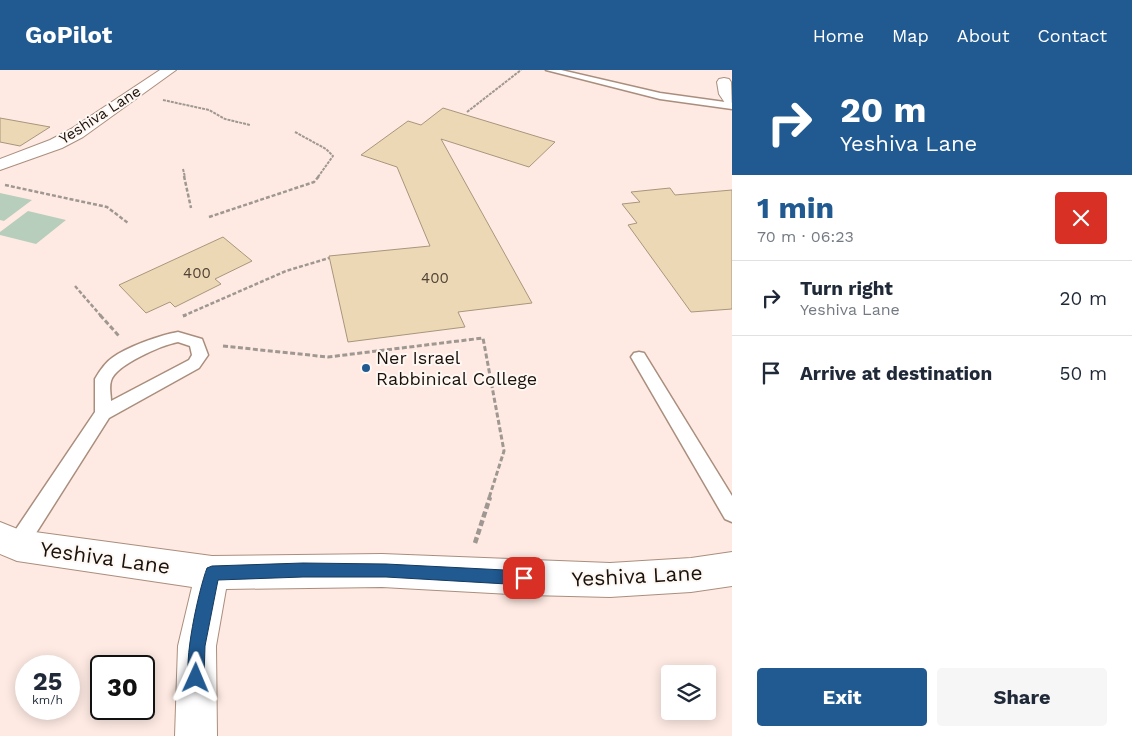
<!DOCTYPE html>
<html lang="en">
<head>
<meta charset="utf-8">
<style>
  :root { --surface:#fff; --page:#f6f6f7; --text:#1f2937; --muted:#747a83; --line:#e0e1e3; --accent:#205a91 }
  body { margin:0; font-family:"Work Sans",sans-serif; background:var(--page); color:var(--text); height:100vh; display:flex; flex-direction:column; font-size:19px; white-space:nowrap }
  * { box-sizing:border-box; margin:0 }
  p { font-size:16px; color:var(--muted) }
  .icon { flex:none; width:28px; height:28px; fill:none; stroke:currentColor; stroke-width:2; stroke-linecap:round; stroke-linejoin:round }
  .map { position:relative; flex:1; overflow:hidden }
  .details { display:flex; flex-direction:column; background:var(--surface); width:400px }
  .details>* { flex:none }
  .hud { background:#205a91; color:#fff; overflow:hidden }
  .controls { position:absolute; left:661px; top:595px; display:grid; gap:10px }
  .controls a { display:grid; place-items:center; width:55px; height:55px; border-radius:5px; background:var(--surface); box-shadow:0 2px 12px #0003; font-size:25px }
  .speed { position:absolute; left:15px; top:585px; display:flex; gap:10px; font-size:25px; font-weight:700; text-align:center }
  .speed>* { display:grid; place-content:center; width:65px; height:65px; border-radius:50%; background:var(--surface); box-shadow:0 2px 12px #0003; line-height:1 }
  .speed small { font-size:12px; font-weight:400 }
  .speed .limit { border:2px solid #111; border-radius:8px; background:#fff; color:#111 }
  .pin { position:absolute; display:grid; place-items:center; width:42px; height:42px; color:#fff; margin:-21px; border-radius:10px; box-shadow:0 2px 8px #0006 }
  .me { position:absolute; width:55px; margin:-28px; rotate:1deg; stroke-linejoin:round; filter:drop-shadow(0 0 4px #0008) }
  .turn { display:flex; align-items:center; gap:18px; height:105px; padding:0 25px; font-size:22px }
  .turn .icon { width:65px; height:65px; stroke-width:2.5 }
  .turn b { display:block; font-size:35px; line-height:42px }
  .round { display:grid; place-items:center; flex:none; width:52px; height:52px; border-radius:5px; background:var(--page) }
  .head { display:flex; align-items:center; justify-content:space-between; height:85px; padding:0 25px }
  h1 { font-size:30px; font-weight:700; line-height:38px; color:var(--accent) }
  .button { display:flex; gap:10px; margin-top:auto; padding:10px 25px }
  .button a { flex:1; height:58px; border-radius:5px; background:var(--accent); color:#fff; font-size:20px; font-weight:700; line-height:58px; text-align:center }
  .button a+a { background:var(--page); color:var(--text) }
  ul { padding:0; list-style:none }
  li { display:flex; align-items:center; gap:15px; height:75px; padding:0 25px; border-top:1px solid var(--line) }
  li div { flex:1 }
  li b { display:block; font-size:19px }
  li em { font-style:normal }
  header { display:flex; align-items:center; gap:30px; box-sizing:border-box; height:70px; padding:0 25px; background:var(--accent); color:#fff }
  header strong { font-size:24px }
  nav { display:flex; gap:28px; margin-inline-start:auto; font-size:18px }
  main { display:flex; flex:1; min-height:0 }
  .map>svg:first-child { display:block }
  .education { fill:#feeae3; fill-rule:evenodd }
  .green { fill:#b7cebc }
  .building { fill:#edd8b6; stroke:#a7967c }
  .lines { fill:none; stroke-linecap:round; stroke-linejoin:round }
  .lane-casing { stroke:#aa8e7d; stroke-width:3 }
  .street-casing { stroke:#aa8e7d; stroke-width:2 }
  .path-far3 { stroke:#9f9892; stroke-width:2; stroke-dasharray:3 1; stroke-linecap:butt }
  .path-far2 { stroke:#9f9892; stroke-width:2.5; stroke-dasharray:4 2; stroke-linecap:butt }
  .path-far1 { stroke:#9f9892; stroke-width:3; stroke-dasharray:5 2.5; stroke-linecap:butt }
  .path { stroke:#9f9892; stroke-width:4.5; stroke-dasharray:6 3; stroke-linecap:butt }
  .lane { fill:#fff; fill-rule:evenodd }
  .street { fill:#fff; fill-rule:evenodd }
  .route { fill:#205a91; stroke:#153a5e }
  .poi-dot { fill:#205a91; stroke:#fef8f4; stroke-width:2 }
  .labels { text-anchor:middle; stroke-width:4; stroke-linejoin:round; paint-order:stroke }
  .far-street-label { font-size:15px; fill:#1b110a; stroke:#fef8f4 }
  .number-label { font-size:15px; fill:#504335 }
  .poi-label { font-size:18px; fill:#1b110a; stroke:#fef8f4; text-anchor:start }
  .near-street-label { font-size:21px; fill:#1b110a; stroke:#fef8f4 }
</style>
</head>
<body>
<header>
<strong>GoPilot</strong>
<nav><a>Home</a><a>Map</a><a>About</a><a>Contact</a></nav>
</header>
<main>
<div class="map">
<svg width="732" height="666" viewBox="0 0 732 666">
  <rect width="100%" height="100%" fill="#fef8f4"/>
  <path class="education" d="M 0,0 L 732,0 L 732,666 L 0,666 ZM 26,596 L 69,596 L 69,639 L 26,639 ZM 101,596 L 144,596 L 144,639 L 101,639 ZM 670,604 L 708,604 L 708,641 L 670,641 Z"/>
  <g class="green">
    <polygon points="0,123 32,130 4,151 0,150"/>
    <polygon points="28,141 66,150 36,174 0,165 0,162"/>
  </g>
  <g class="building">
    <polygon points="443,38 555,72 529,97 441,69 532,233 458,242 465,257 348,272 329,186 430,176 397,97 361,85 408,51 421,55"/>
    <polygon points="0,48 50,57 20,76 0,72"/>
    <polygon points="670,118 675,125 732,120 732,239 691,242 628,155 637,153 622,134 640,132 631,122"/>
    <polygon points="223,167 252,191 215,209 221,214 175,237 170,232 146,243 119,215"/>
  </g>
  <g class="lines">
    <defs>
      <g id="lane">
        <polygon points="546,0 561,0 660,23 732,33 732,39 660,29"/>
        <path d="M 178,262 L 202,269 L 208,285 L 199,298 L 109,348 L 24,482 L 17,484 L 10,482 L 7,475 L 10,468 L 95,342 L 95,309 C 99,302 106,292 112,288 C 127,277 160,265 178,262 ZM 178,272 L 190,276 L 192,285 L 189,290 L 111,331 C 111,325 109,317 111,311 C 115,295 162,275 178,272 Z"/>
        <polygon points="639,282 644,283 732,426 732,452 725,449 631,287 634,283"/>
      </g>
      <g id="street">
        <polygon points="160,0 176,0 83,67 62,78 0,100 0,89 50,70 71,59"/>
        <polygon points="724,8 729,9 731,12 732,38 727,36 719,24 717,12 719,9"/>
        <polygon points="0,452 20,460 212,486 382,484 610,493 691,488 732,482 732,516 691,522 610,527 529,525 382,517 226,519 216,576 217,666 175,666 178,576 192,517 17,491 0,484"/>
      </g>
    </defs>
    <use href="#lane" class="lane-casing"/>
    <use href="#street" class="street-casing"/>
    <g class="path-far3">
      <polyline points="163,30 209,40 225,49 250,55"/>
      <polyline points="467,42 521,0"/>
      <polyline points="295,62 326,79 333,86 318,107"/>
      <polyline points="183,99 185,107"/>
    </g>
    <g class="path-far2">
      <polyline points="184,106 191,138"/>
      <polyline points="5,115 107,137 128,153"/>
      <polyline points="209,147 314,112 319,106"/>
      <polyline points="75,216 101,246"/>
      <polyline points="183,246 286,201 329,188"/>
    </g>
    <g class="path-far1">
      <polyline points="100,245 119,266"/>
      <polyline points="183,246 186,245"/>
      <polyline points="223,276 328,287 483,268 504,381 489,428"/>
    </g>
    <polyline class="path" points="475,473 490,427"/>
    <use href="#lane" class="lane"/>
    <use href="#street" class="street"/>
  </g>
  <path class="route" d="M 303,493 L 386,494 L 524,501 L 529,503 L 531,508 L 529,513 L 524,515 L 386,507 L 303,507 L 218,510 L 205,576 L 204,608 L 202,614 L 196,616 L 190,614 C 182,594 199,519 207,498 L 212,496 Z"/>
  <circle class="poi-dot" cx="366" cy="298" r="5"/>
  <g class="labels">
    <g class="far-street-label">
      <text transform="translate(100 45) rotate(-33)" y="5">Yeshiva Lane</text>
    </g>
    <g class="number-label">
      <text x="197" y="208">400</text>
      <text x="435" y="213">400</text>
    </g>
    <g class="poi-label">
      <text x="376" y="294">Ner Israel<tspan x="376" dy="21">Rabbinical College</tspan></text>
    </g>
    <g class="near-street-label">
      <text transform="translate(105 488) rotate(8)" y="7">Yeshiva Lane</text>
      <text transform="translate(637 506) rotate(-3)" y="7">Yeshiva Lane</text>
    </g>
  </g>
</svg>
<div class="controls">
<a><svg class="icon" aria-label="layers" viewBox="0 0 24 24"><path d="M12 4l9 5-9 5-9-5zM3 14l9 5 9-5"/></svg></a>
</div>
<div class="speed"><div>25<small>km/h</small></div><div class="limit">30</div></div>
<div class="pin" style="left:524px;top:508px;background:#d93025"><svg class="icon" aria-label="arrive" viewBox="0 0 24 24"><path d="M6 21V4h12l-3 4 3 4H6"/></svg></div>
<svg class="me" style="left:196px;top:608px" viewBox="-20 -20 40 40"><path d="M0-17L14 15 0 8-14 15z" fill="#205a91" stroke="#fff" stroke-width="4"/></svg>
</div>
<section class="details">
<div class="hud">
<div class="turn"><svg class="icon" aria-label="right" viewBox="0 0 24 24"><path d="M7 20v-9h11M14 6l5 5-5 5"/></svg><div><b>20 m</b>Yeshiva Lane</div></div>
</div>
<div class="head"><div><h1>1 min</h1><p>70 m · 06:23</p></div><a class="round" style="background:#d93025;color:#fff"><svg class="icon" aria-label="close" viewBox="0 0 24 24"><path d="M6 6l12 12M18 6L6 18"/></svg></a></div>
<ul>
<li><svg class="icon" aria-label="right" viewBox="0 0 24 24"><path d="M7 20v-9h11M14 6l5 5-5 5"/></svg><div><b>Turn right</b><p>Yeshiva Lane</p></div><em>20 m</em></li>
<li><svg class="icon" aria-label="arrive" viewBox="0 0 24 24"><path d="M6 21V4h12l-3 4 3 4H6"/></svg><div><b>Arrive at destination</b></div><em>50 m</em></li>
</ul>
<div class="button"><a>Exit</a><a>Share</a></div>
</section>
</main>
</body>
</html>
